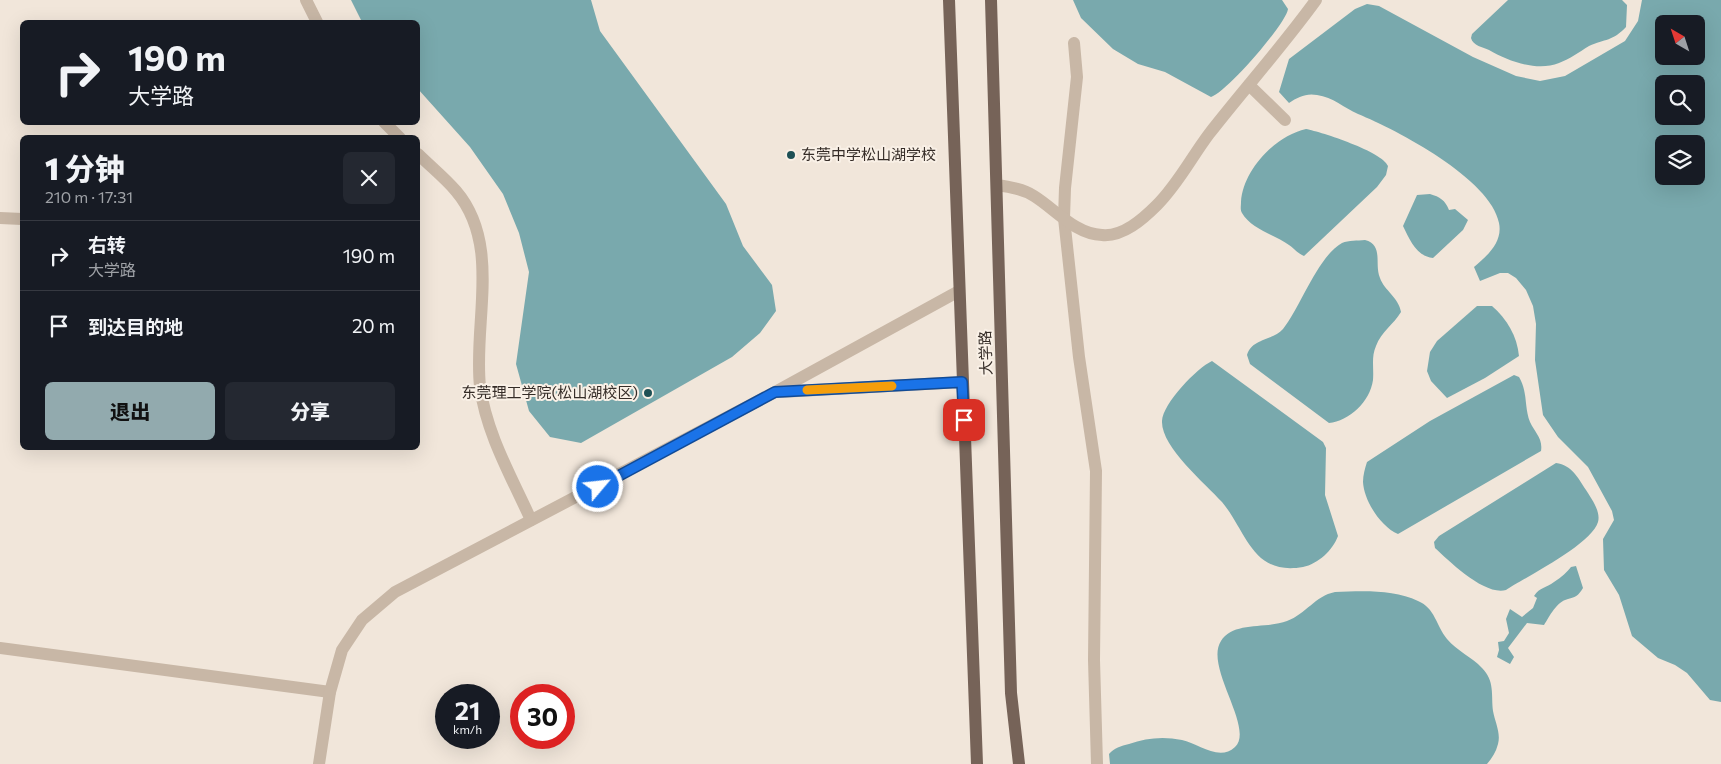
<!DOCTYPE html>
<html lang="zh">
<head>
<meta charset="utf-8">
<style>
  :root { --surface:#171b24; --page:#242831; --text:#f1f3f6; --muted:#9ea1a6; --line:#363941; --accent:#92aaae }
  body { margin:0; font-family:Commissioner,"Noto Sans SC",sans-serif; background:var(--page); color:var(--text); height:100vh; display:flex; flex-direction:column; font-size:19px; white-space:nowrap }
  * { box-sizing:border-box; margin:0 }
  p { font-size:16px; color:var(--muted) }
  .icon { flex:none; width:28px; height:28px; fill:none; stroke:currentColor; stroke-width:2; stroke-linecap:round; stroke-linejoin:round }
  .map { position:relative; flex:1; overflow:hidden }
  .drawer { position:absolute; left:20px; top:135px; width:400px; height:315px; display:flex; flex-direction:column; background:var(--surface); border-radius:8px; box-shadow:0 5px 20px #0002 }
  .drawer>* { flex:none }
  .hud { position:absolute; left:20px; top:20px; width:400px; height:105px; border-radius:8px; box-shadow:0 5px 20px #0002; background:#171b24; color:var(--text); overflow:hidden }
  .needle { width:32px; rotate:321deg }
  .buttons { position:absolute; left:1655px; top:15px; display:grid; gap:10px }
  .buttons a { display:grid; place-items:center; width:50px; height:50px; border-radius:8px; background:var(--surface); box-shadow:0 5px 20px #0002; font-size:25px }
  .speed { position:absolute; left:435px; top:684px; display:flex; gap:10px; font-size:25px; font-weight:700; text-align:center }
  .speed>* { display:grid; place-content:center; width:65px; height:65px; border-radius:50%; background:var(--surface); box-shadow:0 5px 20px #0002; line-height:1 }
  .speed small { font-size:12px; font-weight:400 }
  .speed .limit { border:8px solid #d22; background:#fff; color:#111 }
  .pin { position:absolute; display:grid; place-items:center; width:42px; height:42px; color:#fff; margin:-21px; border-radius:10px; box-shadow:0 2px 8px #0006 }
  .me { position:absolute; width:55px; margin:-28px; rotate:62deg; stroke-linejoin:round; filter:drop-shadow(0 0 4px #0008) }
  .turn { display:flex; align-items:center; gap:18px; height:105px; padding:0 25px; font-size:22px }
  .turn .icon { width:65px; height:65px; stroke-width:2.5 }
  .turn b { display:block; font-size:35px; line-height:42px }
  .round { display:grid; place-items:center; flex:none; width:52px; height:52px; border-radius:8px; background:var(--page) }
  .overview { display:flex; align-items:center; justify-content:space-between; height:85px; padding:0 25px }
  h1 { font-size:30px; font-weight:800; line-height:38px }
  .cta { display:flex; gap:10px; margin-top:auto; padding:10px 25px }
  .cta a { flex:1; height:58px; border-radius:8px; background:var(--accent); color:#111; font-size:20px; font-weight:800; line-height:58px; text-align:center }
  .cta a+a { background:var(--page); color:var(--text) }
  ul { padding:0; list-style:none }
  li { display:flex; align-items:center; gap:15px; height:70px; padding:0 25px; border-top:1px solid var(--line) }
  li div { flex:1 }
  li b { display:block; font-size:19px }
  li em { font-style:normal }
  .map>svg:first-child { display:block }
  .water { fill:#79a9ad; fill-rule:evenodd }
  .lines { fill:none; stroke-linecap:round; stroke-linejoin:round }
  .minor { stroke:#c8b7a6; stroke-width:12 }
  .primary { stroke:#766358; stroke-width:12 }
  .route-casing { stroke:#114b97; stroke-width:12 }
  .route { stroke:#1a73e8; stroke-width:9 }
  .slow { stroke:#f59e0b; stroke-width:9 }
  .poi-dot { fill:#1e5055; stroke:#f9f0e6; stroke-width:2 }
  .labels { text-anchor:middle; stroke-width:4; stroke-linejoin:round; paint-order:stroke }
  .poi-label { font-size:15px; fill:#352c27; stroke:#f9f0e6; text-anchor:start }
  .street-label { font-size:15px; fill:#352c27; stroke:#f9f0e6 }
</style>
</head>
<body>
<div class="map">
<svg width="1721" height="764" viewBox="0 0 1721 764">
  <rect width="100%" height="100%" fill="#f1e6da"/>
  <g class="water">
    <polygon points="351,0 591,0 600,31 726,204 743,246 772,285 776,311 760,333 732,357 581,443 550,437 529,411 516,364 529,272 519,233 503,194 470,147 418,89 418,22 362,22"/>
    <path d="M 1073,0 L 1282,0 L 1288,9 C 1286,24 1226,93 1211,97 L 1165,72 L 1138,64 L 1113,49 L 1081,18 Z"/>
    <path d="M 1508,0 L 1622,0 L 1627,5 L 1626,27 C 1613,41 1605,39 1589,46 C 1579,52 1570,59 1559,63 C 1537,72 1508,61 1489,50 C 1483,47 1473,46 1471,38 L 1472,34 Z"/>
    <path d="M 1642,0 L 1721,0 L 1721,702 L 1710,700 L 1687,673 L 1675,665 L 1658,658 L 1632,636 L 1619,595 L 1604,570 L 1603,539 L 1614,520 L 1612,511 L 1588,467 L 1558,437 L 1543,415 L 1535,360 L 1536,324 L 1533,306 L 1526,290 L 1516,278 L 1508,273 L 1500,273 L 1480,281 L 1474,267 C 1487,256 1503,242 1499,223 C 1491,179 1397,130 1358,114 C 1344,108 1333,97 1317,95 C 1306,93 1298,97 1289,103 L 1279,92 L 1289,59 L 1355,9 L 1367,4 L 1379,6 L 1473,57 L 1516,76 L 1540,81 L 1565,76 L 1625,41 L 1638,21 ZM 1664,24 L 1696,24 L 1696,56 L 1664,56 ZM 1664,84 L 1696,84 L 1696,116 L 1664,116 ZM 1664,144 L 1696,144 L 1696,176 L 1664,176 Z"/>
    <path d="M 1306,129 C 1322,132 1383,152 1388,166 L 1386,175 L 1377,187 L 1304,256 C 1297,253 1295,249 1289,245 C 1275,235 1251,229 1242,213 C 1240,209 1241,207 1241,202 C 1243,170 1275,136 1306,129 Z"/>
    <path d="M 1430,194 C 1440,197 1445,200 1449,210 L 1455,209 L 1468,220 L 1463,230 L 1433,258 C 1416,256 1410,240 1403,226 L 1417,195 Z"/>
    <path d="M 1365,240 C 1384,245 1374,264 1380,278 C 1384,290 1399,298 1401,312 C 1394,324 1381,332 1376,346 C 1371,357 1374,368 1373,380 C 1370,402 1349,421 1329,423 L 1250,364 L 1247,355 C 1252,338 1272,341 1283,329 C 1300,308 1318,256 1342,243 C 1349,240 1357,241 1365,240 Z"/>
    <path d="M 1477,306 L 1492,306 C 1507,319 1517,336 1519,356 L 1485,378 L 1447,398 L 1431,381 L 1427,371 L 1430,352 L 1437,341 Z"/>
    <path d="M 1212,361 L 1323,442 L 1326,448 L 1325,495 L 1338,536 C 1333,550 1318,564 1303,567 C 1252,576 1247,532 1222,502 C 1205,483 1161,447 1162,421 C 1163,403 1197,368 1212,361 Z"/>
    <path d="M 1514,375 L 1519,377 C 1528,392 1524,407 1530,422 C 1535,433 1543,438 1541,451 L 1398,534 C 1381,527 1364,501 1363,482 C 1363,475 1365,468 1367,462 L 1430,421 Z"/>
    <path d="M 1556,463 C 1572,465 1578,478 1586,490 C 1591,498 1601,511 1598,522 C 1592,544 1526,577 1506,590 C 1485,596 1450,562 1435,548 L 1434,542 L 1439,536 Z"/>
    <path d="M 1576,566 L 1583,588 C 1578,596 1576,597 1568,599 C 1556,602 1550,616 1544,625 L 1527,623 L 1508,648 L 1514,657 L 1510,664 L 1497,657 L 1499,650 L 1498,642 L 1504,641 L 1509,633 L 1506,619 L 1510,609 L 1522,617 L 1533,608 L 1537,598 L 1534,596 C 1540,587 1546,588 1554,582 C 1562,577 1567,572 1571,567 Z"/>
    <path d="M 1335,592 C 1361,591 1394,589 1418,601 C 1435,608 1436,625 1447,639 C 1457,651 1472,657 1482,668 C 1495,681 1491,695 1493,711 C 1495,722 1501,733 1498,744 C 1496,752 1492,758 1487,764 L 1110,764 L 1109,754 C 1114,748 1121,746 1129,744 C 1146,738 1163,736 1182,740 C 1198,743 1219,762 1235,747 C 1255,728 1204,667 1221,641 C 1233,621 1266,629 1287,621 C 1306,614 1315,596 1335,592 Z"/>
  </g>
  <g class="lines">
    <g class="minor">
      <polyline points="306,0 317,22"/>
      <polyline points="1074,43 1077,77 1065,188 1064,218 1079,357 1096,471 1094,660 1097,764"/>
      <polyline points="1249,85 1285,120"/>
      <polyline points="384,122 400,138"/>
      <path d="M 418,154 C 430,166 445,178 456,191 C 502,245 473,323 480,386 C 486,433 512,478 531,520"/>
      <path d="M 997,185 C 1010,187 1023,189 1034,196 C 1055,209 1075,234 1102,235 C 1123,237 1143,219 1157,205 C 1178,184 1191,158 1209,134 C 1244,89 1282,47 1316,0"/>
      <polyline points="0,218 22,219"/>
      <polyline points="780,392 962,382"/>
      <polyline points="0,648 330,692"/>
      <polyline points="319,764 330,692 342,650 362,620 395,592 775,392 959,291"/>
    </g>
    <g class="primary">
      <polyline points="949,0 977,764"/>
      <polyline points="991,0 1011,693 1019,764"/>
    </g>
  </g>
  <g class="lines">
    <defs>
      <polyline id="route" points="598,487 775,392 962,382 964,420"/>
    </defs>
    <use href="#route" class="route-casing"/>
    <use href="#route" class="route"/>
    <polyline class="slow" points="807,390 892,386"/>
  </g>
  <g class="poi-dot">
    <circle cx="791" cy="155" r="5"/>
    <circle cx="648" cy="393" r="5"/>
  </g>
  <g class="labels">
    <g class="poi-label">
      <text x="801" y="160">东莞中学松山湖学校</text>
      <text x="638" y="398" text-anchor="end">东莞理工学院(松山湖校区)</text>
    </g>
    <g class="street-label">
      <text transform="translate(986 353) rotate(-92)" y="5">大学路</text>
    </g>
  </g>
</svg>
<div class="buttons">
<a><svg class="needle" viewBox="-14 -14 28 28"><path d="M0-13l5 13h-10z" fill="#e53935"/><path d="M0 13l5-13h-10z" fill="#9ea1a6"/></svg></a>
<a><svg class="icon" aria-label="search" viewBox="0 0 24 24"><circle cx="10" cy="10" r="6"/><path d="M15 15l6 6"/></svg></a>
<a><svg class="icon" aria-label="layers" viewBox="0 0 24 24"><path d="M12 4l9 5-9 5-9-5zM3 14l9 5 9-5"/></svg></a>
</div>
<div class="speed"><div>21<small>km/h</small></div><div class="limit">30</div></div>
<div class="pin" style="left:964px;top:420px;background:#d93025"><svg class="icon" aria-label="arrive" viewBox="0 0 24 24"><path d="M6 21V4h12l-3 4 3 4H6"/></svg></div>
<svg class="me" style="left:598px;top:487px" viewBox="-20 -20 40 40"><circle r="17" fill="#1a73e8" stroke="#fff" stroke-width="3"/><path d="M0-11L8 9 0 5-8 9z" fill="#fff"/></svg>
<div class="hud">
<div class="turn"><svg class="icon" aria-label="right" viewBox="0 0 24 24"><path d="M7 20v-9h11M14 6l5 5-5 5"/></svg><div><b>190 m</b>大学路</div></div>
</div>
<section class="drawer">
<div class="overview"><div><h1>1 分钟</h1><p>210 m · 17:31</p></div><a class="round"><svg class="icon" aria-label="close" viewBox="0 0 24 24"><path d="M6 6l12 12M18 6L6 18"/></svg></a></div>
<ul>
<li><svg class="icon" aria-label="right" viewBox="0 0 24 24"><path d="M7 20v-9h11M14 6l5 5-5 5"/></svg><div><b>右转</b><p>大学路</p></div><em>190 m</em></li>
<li><svg class="icon" aria-label="arrive" viewBox="0 0 24 24"><path d="M6 21V4h12l-3 4 3 4H6"/></svg><div><b>到达目的地</b></div><em>20 m</em></li>
</ul>
<div class="cta"><a>退出</a><a>分享</a></div>
</section>
</div>
</body>
</html>
